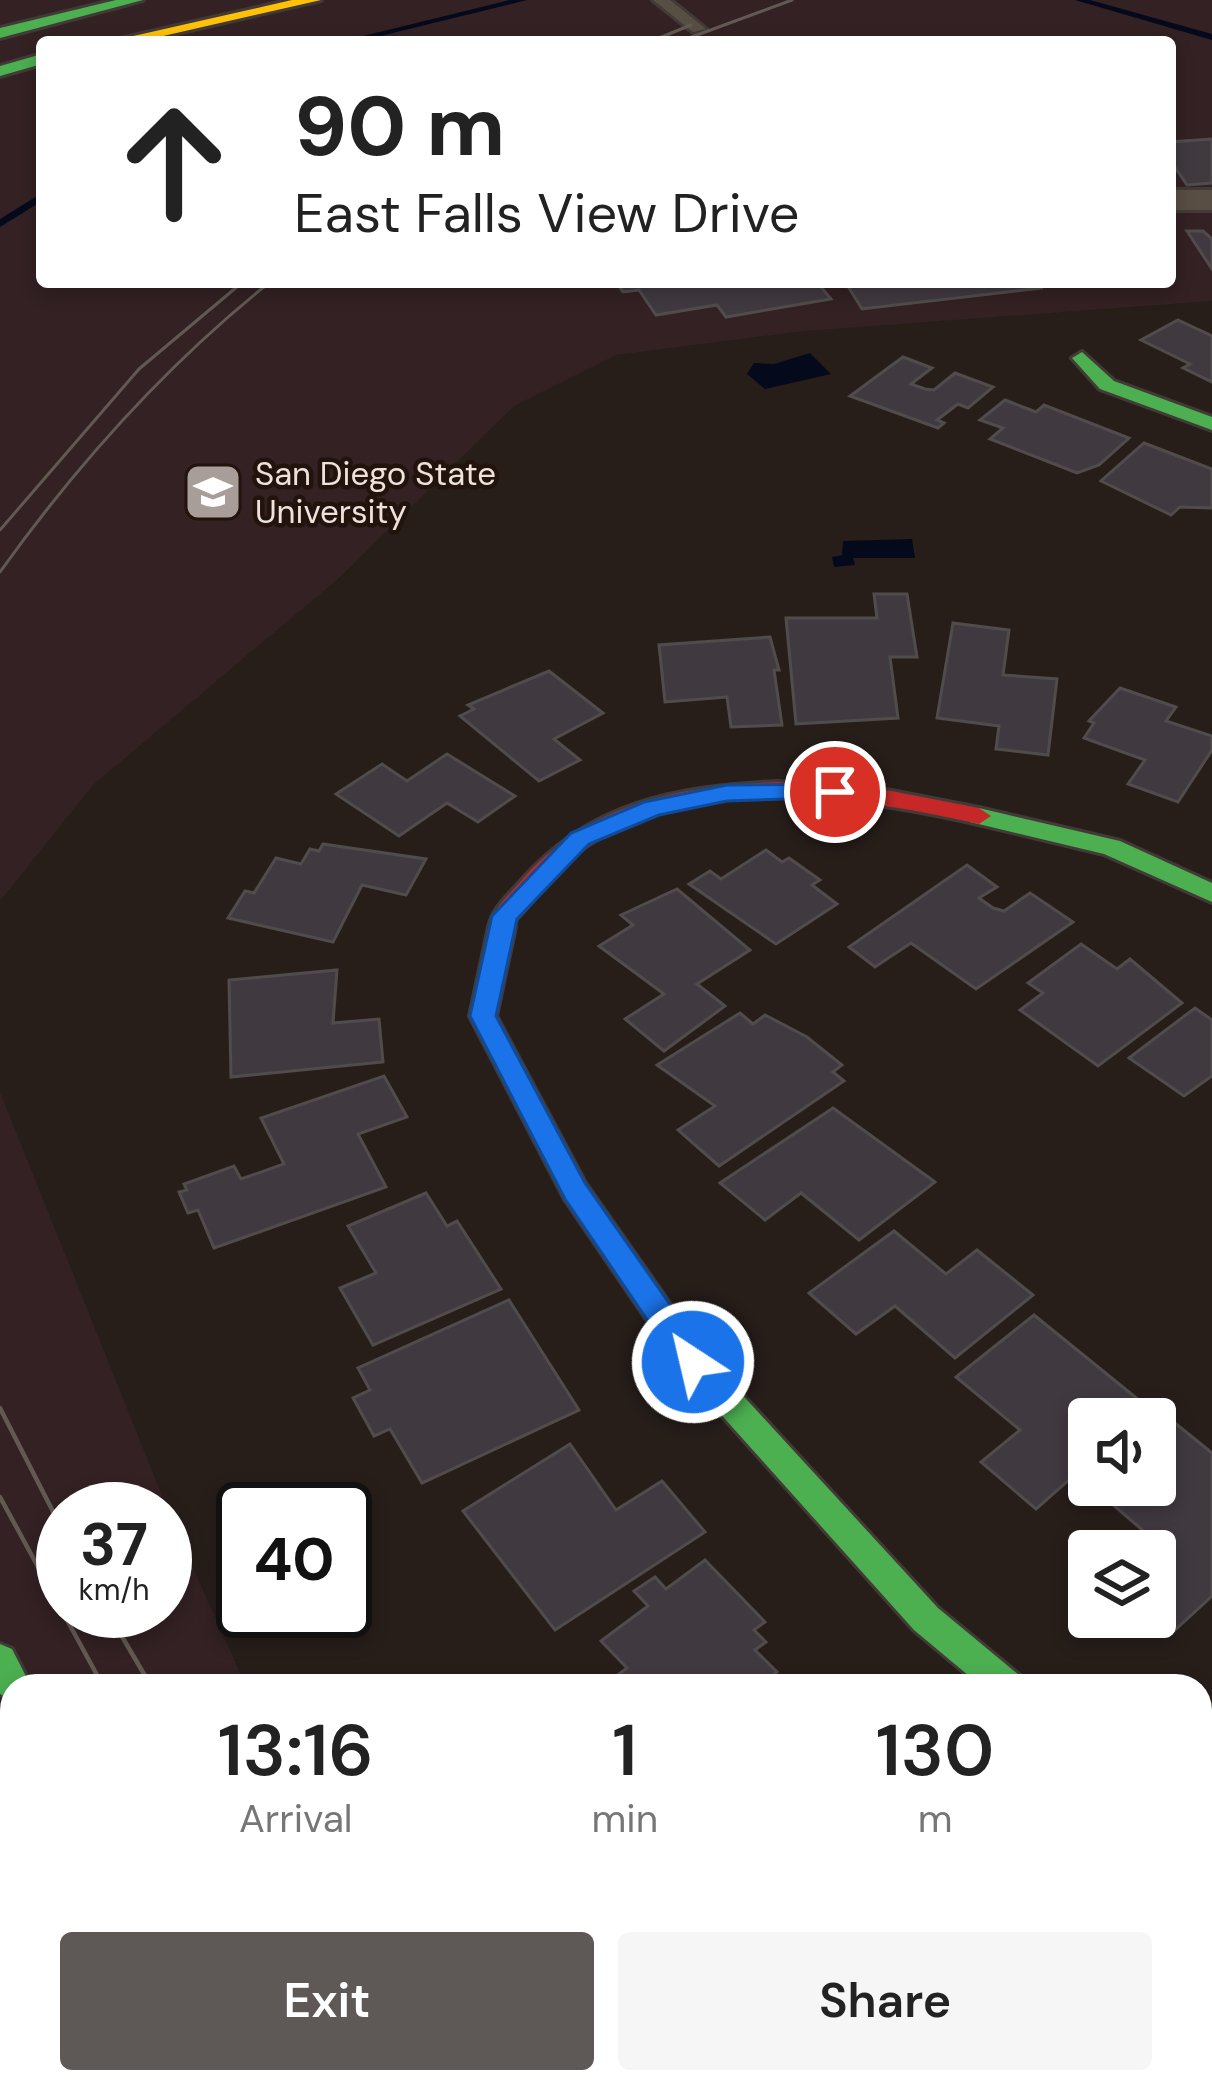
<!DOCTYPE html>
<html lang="en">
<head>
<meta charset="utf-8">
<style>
  :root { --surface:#fff; --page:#f6f6f6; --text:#222; --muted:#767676; --accent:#5e5957 }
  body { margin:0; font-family:"DM Sans",sans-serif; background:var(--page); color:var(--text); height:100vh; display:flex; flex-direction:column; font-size:45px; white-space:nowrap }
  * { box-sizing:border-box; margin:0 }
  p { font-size:39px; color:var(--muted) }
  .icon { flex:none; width:66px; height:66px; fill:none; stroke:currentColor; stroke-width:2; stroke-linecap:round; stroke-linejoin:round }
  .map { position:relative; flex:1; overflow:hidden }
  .details { position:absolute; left:0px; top:1674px; width:1212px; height:420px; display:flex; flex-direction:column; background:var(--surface); border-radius:36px 36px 0 0; box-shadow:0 6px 18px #0003 }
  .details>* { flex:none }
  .banner { position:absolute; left:36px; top:36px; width:1140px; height:252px; border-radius:12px; box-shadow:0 6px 18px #0003; background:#fff; color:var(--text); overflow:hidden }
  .buttons { position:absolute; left:1068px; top:1398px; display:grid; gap:24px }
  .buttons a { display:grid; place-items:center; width:108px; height:108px; border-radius:12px; background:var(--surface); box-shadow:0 6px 18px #0003; font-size:60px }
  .speed { position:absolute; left:36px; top:1482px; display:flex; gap:24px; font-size:60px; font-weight:700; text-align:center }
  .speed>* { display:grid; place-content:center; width:156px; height:156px; border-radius:50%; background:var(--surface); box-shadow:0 6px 18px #0003; line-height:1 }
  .speed small { font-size:30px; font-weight:400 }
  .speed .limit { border:6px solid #111; border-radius:18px; background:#fff; color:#111 }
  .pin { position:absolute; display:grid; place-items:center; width:102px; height:102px; color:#fff; margin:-51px; border:6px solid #fff; border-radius:50%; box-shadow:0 3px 12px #0007 }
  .me { position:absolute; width:132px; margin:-66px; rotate:325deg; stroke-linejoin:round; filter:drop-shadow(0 0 9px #0008) }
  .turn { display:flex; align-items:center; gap:42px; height:252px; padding:0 60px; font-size:54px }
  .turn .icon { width:156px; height:156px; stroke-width:2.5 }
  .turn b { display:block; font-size:84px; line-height:102px }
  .eta { display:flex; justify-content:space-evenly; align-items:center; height:204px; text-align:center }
  .eta b { font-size:72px; font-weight:600; line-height:84px }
  .action { display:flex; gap:24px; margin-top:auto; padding:24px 60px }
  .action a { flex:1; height:138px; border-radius:12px; background:var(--accent); color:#fff; font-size:48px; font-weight:600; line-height:138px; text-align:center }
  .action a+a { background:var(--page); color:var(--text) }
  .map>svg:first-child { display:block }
  .education { fill:#332123; fill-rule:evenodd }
  .water { fill:#040a1b }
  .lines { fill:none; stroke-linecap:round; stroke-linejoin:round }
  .stream { fill:#040a1b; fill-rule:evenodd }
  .building { fill:#403940; stroke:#504c4c; stroke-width:3 }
  .lane-casing { stroke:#423a36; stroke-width:6 }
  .street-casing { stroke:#423a36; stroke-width:6 }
  .fast-casing { stroke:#423a36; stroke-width:6 }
  .slow-casing { stroke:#423a36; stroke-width:6 }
  .jam-casing { stroke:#423a36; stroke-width:6 }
  .lane { fill:#594e44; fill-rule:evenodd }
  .street { fill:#594e44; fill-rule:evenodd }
  .fast { fill:#4caf50; fill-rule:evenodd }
  .slow { fill:#ffc107; fill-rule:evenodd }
  .jam { fill:#c62828; fill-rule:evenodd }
  .tram-far1 { stroke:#625a52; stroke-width:3 }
  .tram { stroke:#625a52; stroke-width:4.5 }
  .route { fill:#1a73e8; stroke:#114b97; stroke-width:3 }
  .labels { text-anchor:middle; stroke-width:9; stroke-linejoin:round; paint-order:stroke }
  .far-poi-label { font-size:33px; fill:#ede2dc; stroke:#22130c; text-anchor:start }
</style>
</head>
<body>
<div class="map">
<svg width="1212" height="2094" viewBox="0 0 1212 2094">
  <rect width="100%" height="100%" fill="#271e1a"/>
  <g class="education">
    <path d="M 0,0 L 1212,0 L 1212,301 L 804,331 L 616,355 L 514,406 L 339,578 L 93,785 L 0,901 ZM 42,42 L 1170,42 L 1170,282 L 42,282 Z"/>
    <path d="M 0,1092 L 175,1528 L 246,1686 L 12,1686 L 12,2082 L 618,2082 L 627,2094 L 0,2094 ZM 63,1509 L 165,1509 L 165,1611 L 63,1611 Z"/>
  </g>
  <g class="water">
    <polygon points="810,353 831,374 765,389 747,374 754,363 774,364"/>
    <polygon points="912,539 915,558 853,558 855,565 834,567 832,557 842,555 843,541"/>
  </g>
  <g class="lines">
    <g class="stream">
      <polygon points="510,0 527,0 356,42 339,42"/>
      <polygon points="1075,0 1090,0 1212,34 1212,40"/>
      <polygon points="42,193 42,201 0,227 0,219"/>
    </g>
  </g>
  <g class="building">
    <polygon points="1212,139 1212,183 1187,185 1170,160 1170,142"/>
    <polygon points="1187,231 1203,231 1212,239 1212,269"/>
    <polygon points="616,282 817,282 831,299 726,317 717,305 656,315 639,290 623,292"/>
    <polygon points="1037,282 1041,288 862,309 846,283"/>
    <polygon points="1178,320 1212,336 1212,382 1183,368 1190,364 1141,340"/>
    <polygon points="903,357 932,368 911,384 925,389 934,390 955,373 993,387 968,408 958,404 937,420 944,423 938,428 850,396"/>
    <polygon points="1005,400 1036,412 1044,405 1129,438 1099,465 1077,473 990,439 1003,428 980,420"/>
    <polygon points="1144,443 1212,469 1212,508 1180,507 1171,515 1101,481"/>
    <polygon points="874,594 907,594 917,657 890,657 898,718 796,724 786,618 877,618"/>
    <polygon points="953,623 1009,630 1003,675 1057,679 1048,755 996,749 999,726 937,718"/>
    <polygon points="770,637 779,670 774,670 782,725 731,727 727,697 665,702 659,645"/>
    <polygon points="549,671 603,713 554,739 580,760 539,781 460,716 474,709 468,705"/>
    <polygon points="1120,688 1176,707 1166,721 1212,736 1212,750 1178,802 1128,784 1145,760 1084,738 1094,723 1089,721"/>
    <polygon points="447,754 515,796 478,822 447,803 399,836 336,794 382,764 407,781"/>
    <polygon points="323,844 426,859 406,895 362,885 333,942 228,918 245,891 254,893 276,858 301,864 310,849 319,851"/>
    <polygon points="766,850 782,862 789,858 820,880 812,885 837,904 776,944 689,884 710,871 721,879"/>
    <polygon points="967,865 997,887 979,898 993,908 1004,911 1030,893 1073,922 976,989 911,943 875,967 849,947"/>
    <polygon points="677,889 750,950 697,984 725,1006 664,1051 625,1019 664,994 599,946 633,925 621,915"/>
    <polygon points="1081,944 1117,969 1130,959 1182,1003 1098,1066 1020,1010 1043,993 1028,983"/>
    <polygon points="337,970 333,1023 379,1019 383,1062 231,1077 229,980"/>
    <polygon points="1195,1008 1212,1020 1212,1076 1184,1096 1129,1058"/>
    <polygon points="740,1013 753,1024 765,1015 807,1037 842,1065 833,1072 844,1081 719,1166 678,1130 715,1106 657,1065"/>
    <polygon points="384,1076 407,1117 358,1134 386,1187 214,1248 198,1210 188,1213 179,1192 187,1190 184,1184 234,1166 241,1179 284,1164 261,1118"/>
    <polygon points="833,1108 935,1182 859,1240 801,1193 765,1220 720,1183"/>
    <polygon points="426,1193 447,1226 457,1221 501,1289 373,1345 340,1288 376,1273 348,1226"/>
    <polygon points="894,1231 946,1274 977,1250 1033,1295 955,1358 895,1306 856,1334 809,1293"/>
    <polygon points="509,1300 579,1410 422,1483 390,1429 374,1436 353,1398 370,1390 358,1368"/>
    <polygon points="1034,1315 1150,1409 1138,1419 1089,1419 1089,1462 1036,1509 981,1462 1020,1430 956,1377"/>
    <polygon points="1170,1419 1212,1453 1212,1596 1174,1631 1155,1614 1155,1551 1161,1546 1091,1486 1155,1485 1155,1432"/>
    <polygon points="570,1444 616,1510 662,1481 705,1532 555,1630 463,1511"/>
    <polygon points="705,1560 765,1622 754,1630 766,1642 755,1650 777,1672 760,1686 603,1686 627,1668 601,1641 648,1606 634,1591 655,1577 666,1589"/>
    <polygon points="0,2011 12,2041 12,2082 29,2082 34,2094 0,2094"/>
    <polygon points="1212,2059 1212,2094 1053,2094 1061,2082 1184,2082 1193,2089"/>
  </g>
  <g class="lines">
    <defs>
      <polygon id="lane" points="653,0 670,0 706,29 693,32"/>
      <g id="street">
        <rect x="1170" y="190" width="42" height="20"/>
        <polygon points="1200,1812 1212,1817 1212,1888 1200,1884"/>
      </g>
      <g id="fast">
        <polygon points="116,0 143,0 0,38 0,28"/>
        <polygon points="42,54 42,64 0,76 0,66"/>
        <polygon points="1082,352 1114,381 1212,417 1212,430 1100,389 1072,358"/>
        <polygon points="979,808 1120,841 1212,883 1212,902 1104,854 970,822 967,816"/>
        <polygon points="502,918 515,927 496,1016 585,1183 704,1353 938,1608 1019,1675 1024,1686 981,1686 914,1630 682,1371 565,1199 470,1016 489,927"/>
        <polygon points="0,1644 12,1649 31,1686 12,1686 12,1701 0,1694"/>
      </g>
      <g id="slow">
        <polygon points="292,0 321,0 137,42 107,42"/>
        <polygon points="196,2082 235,2082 240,2094 201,2094"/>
      </g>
      <path id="jam" d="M 777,782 L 881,789 L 979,808 L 991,816 L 979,824 C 856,797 698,770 586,846 C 558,865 539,895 516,919 L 511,933 L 493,933 L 489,927 C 493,908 508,896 521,881 C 590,802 676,787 777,782 Z"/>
    </defs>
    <use href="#lane" class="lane-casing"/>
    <use href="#street" class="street-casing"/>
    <use href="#fast" class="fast-casing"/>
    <use href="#slow" class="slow-casing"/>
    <use href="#jam" class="jam-casing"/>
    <use href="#lane" class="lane"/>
    <use href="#street" class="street"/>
    <use href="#fast" class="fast"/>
    <use href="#slow" class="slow"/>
    <use href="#jam" class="jam"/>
    <g class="tram-far1">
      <polyline points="649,42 691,25"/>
      <polyline points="678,42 792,0"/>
      <polyline points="0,530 139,369 238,286"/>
      <path d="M 0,572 C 78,463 165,366 270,282"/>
    </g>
    <g class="tram">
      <polyline points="0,1408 63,1531"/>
      <polyline points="0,1497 103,1686"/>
      <polyline points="107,1611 151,1686"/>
      <polyline points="325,2082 332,2094"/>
      <polyline points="385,2082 392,2094"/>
    </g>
  </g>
  <polygon class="route" points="835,784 847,792 843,797 727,801 659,815 589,844 517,919 496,1016 585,1183 704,1353 708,1362 704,1371 682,1371 565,1199 470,1016 492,916 571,833 644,802 727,785"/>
  <defs>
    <symbol id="university-square" viewBox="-11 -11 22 22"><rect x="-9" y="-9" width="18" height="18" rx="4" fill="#a89d98" stroke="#22130c"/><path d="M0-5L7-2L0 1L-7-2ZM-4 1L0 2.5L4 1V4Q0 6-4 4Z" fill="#fff"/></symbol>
  </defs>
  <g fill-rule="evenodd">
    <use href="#university-square" x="180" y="459" width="66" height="66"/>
  </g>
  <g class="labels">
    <g class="far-poi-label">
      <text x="255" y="485">San Diego State<tspan x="255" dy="38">University</tspan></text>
    </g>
  </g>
</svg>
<div class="buttons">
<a><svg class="icon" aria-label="sound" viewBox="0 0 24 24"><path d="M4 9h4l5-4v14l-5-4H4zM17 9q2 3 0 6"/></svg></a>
<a><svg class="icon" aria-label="layers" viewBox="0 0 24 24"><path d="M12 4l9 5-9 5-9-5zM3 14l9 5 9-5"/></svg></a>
</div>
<div class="speed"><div>37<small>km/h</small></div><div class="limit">40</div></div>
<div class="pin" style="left:835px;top:792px;background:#d93025"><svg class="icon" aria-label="arrive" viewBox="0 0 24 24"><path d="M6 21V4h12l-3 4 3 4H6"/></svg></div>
<svg class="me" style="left:693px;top:1362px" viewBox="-20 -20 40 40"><circle r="17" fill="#1a73e8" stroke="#fff" stroke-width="3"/><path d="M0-11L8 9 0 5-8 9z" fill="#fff"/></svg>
<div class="banner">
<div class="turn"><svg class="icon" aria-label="ahead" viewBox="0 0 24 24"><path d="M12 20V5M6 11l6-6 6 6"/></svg><div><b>90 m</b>East Falls View Drive</div></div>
</div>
<section class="details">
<div class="eta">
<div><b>13:16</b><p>Arrival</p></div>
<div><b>1</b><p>min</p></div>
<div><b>130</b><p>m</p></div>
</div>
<div class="action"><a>Exit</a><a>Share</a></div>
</section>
</div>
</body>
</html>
